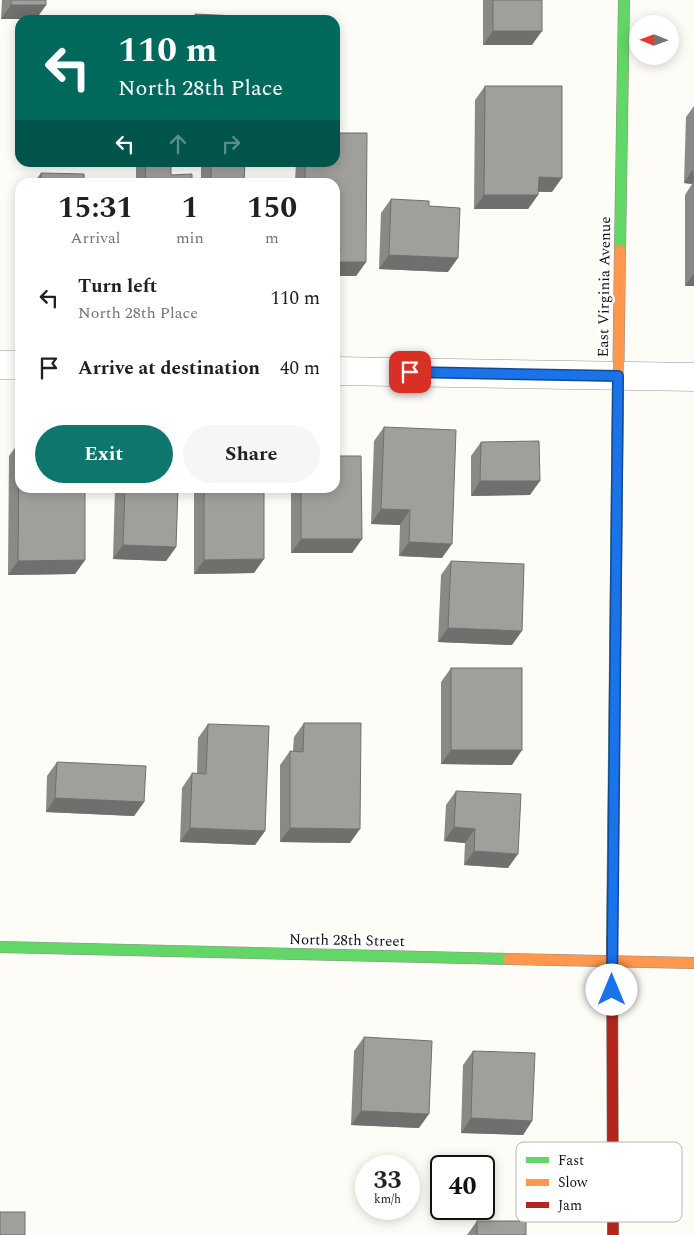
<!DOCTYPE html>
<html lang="en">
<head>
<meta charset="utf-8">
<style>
  :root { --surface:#fff; --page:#f6f6f6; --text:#202124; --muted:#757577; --accent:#0f766e }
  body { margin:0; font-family:Spectral,serif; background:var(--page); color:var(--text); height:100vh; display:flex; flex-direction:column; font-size:19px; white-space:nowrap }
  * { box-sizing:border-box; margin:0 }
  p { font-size:16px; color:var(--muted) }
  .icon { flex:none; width:28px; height:28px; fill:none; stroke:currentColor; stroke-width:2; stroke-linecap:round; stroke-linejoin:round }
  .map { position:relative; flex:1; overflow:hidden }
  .panel { position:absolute; left:15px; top:178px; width:325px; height:315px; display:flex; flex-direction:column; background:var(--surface); border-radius:15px; box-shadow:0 2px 12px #0003 }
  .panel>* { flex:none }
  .top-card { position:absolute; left:15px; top:15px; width:325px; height:152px; border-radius:15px; box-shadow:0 2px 12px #0003; background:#00695c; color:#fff; overflow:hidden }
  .needle { width:32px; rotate:271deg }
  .buttons { position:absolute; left:629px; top:15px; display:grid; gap:10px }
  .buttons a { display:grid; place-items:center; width:50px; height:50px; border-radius:50%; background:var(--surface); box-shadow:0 2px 12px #0003; font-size:25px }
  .speed { position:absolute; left:355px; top:1155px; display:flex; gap:10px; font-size:25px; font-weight:700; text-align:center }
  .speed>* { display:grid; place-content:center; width:65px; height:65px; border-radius:50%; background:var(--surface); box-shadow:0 2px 12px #0003; line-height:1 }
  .speed small { font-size:12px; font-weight:400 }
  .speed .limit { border:2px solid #111; border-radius:8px; background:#fff; color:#111 }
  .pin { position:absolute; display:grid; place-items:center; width:42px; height:42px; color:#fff; margin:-21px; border-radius:10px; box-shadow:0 2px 8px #0006 }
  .me { position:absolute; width:55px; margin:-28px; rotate:0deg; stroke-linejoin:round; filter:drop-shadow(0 0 4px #0008) }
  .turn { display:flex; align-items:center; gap:18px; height:105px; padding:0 20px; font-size:22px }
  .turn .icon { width:65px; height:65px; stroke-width:2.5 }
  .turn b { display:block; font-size:35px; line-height:42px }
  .lanes { display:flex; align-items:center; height:48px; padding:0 20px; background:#0003; justify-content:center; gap:25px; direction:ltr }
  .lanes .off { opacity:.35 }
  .eta { display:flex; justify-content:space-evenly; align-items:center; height:85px; text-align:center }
  .eta b { font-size:30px; font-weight:700; line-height:35px }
  .cta { display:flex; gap:10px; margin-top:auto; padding:10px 20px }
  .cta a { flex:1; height:58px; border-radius:30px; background:var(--accent); color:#fff; font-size:20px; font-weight:700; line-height:58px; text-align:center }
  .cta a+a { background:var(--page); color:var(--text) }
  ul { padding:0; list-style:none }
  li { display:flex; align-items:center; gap:15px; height:70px; padding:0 20px }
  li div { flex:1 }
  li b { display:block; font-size:19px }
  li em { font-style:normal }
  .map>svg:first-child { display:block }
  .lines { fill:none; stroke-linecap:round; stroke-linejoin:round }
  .street-casing { stroke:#979795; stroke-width:29 }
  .fast-casing { stroke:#8e8d8b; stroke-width:12 }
  .slow-casing { stroke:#8e8d8b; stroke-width:12 }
  .jam-casing { stroke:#8e8d8b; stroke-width:12 }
  .street { stroke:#fffffe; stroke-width:28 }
  .fast { stroke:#63d668; stroke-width:11 }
  .slow { stroke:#ff974d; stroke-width:11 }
  .jam { stroke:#b3261e; stroke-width:11 }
  .wall { fill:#8a8986 }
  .shaded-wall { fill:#716f6d }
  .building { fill:#a19f9c; stroke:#716f6d }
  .route-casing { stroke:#114b97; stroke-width:12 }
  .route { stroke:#1a73e8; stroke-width:9 }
  .labels { text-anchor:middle; stroke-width:5; stroke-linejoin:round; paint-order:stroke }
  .street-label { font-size:15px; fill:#111; stroke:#fff }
  .key { fill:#fff; stroke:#b8b8b8; stroke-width:1 }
  .key-label { font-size:14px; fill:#111 }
</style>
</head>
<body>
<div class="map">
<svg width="694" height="1235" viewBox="0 0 694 1235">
  <rect width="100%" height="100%" fill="#fdfcf7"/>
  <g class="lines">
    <defs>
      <g id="street">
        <polyline points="0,365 20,365"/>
        <polyline points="335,371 694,377"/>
      </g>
      <g id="fast">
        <polyline points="620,250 624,0"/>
        <polyline points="612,937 617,475"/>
        <polyline points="0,947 509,959"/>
      </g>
      <g id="slow">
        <polyline points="617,475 620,250"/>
        <polyline points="509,959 694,963"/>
      </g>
      <polyline id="jam" points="612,937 613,1235"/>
    </defs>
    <use href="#street" class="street-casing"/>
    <use href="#fast" class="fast-casing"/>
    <use href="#slow" class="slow-casing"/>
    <use href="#jam" class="jam-casing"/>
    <use href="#street" class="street"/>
    <use href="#fast" class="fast"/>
    <use href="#slow" class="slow"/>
    <use href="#jam" class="jam"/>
  </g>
  <g class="wall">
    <polygon points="2,0 46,0 46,5 36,19 1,19"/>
    <polygon points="483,0 542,0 532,45 483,45"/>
    <polygon points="195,14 280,20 191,20"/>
    <polygon points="485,86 552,192 538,192 538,195 528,209 474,209 475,100"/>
    <polygon points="694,106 694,286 685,286 685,195 692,184 684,183 686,117"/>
    <polygon points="136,162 171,162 171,175 192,182 136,182"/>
    <polygon points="204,162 245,162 244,182 201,182 201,166"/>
    <polygon points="296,162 335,162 366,262 356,276 335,276 335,182 295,182"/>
    <polygon points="41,173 84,182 34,182"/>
    <polygon points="391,199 429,206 448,272 379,269 381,213"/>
    <polygon points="384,427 442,558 399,556 400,525 371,524 374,441"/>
    <polygon points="19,442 85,560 75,574 8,575 9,456"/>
    <polygon points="481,442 530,495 471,496 471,456"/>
    <polygon points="115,488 178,488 176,547 166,561 113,559"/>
    <polygon points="194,488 264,488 254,573 194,574"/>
    <polygon points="291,488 335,488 362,539 352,553 291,553"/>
    <polygon points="451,561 512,645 438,642 441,575"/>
    <polygon points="451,668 512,765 441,764 441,682"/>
    <polygon points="304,723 350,843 280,842 280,765 290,751 293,751 294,737"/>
    <polygon points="208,724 265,831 255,845 180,842 182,788 192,773 197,774 198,738"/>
    <polygon points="57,762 144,802 134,816 46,812 47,776"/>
    <polygon points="456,791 508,868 464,865 465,843 444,841 446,805"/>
    <polygon points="364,1037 419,1128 351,1125 354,1051"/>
    <polygon points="473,1051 532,1121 523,1135 461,1133 463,1065"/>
    <polygon points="477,1221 526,1235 467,1235"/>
  </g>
  <g class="shaded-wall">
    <polygon points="11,5 46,5 36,19 1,19"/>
    <polygon points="493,31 542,31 532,45 483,45"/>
    <polygon points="693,169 694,181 692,184 684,183"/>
    <polygon points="539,177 562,178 552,192 529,191"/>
    <polygon points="484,195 538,195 528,209 474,209"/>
    <polygon points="335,248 340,248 335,254"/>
    <polygon points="389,255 458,258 448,272 379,269"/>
    <polygon points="339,262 366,262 356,276 335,276 335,268"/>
    <polygon points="694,273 694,286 685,286"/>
    <polygon points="480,481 540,481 530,495 471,496"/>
    <polygon points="381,509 410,510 400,525 371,524"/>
    <polygon points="301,539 362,539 352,553 291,553"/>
    <polygon points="409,542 452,544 442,558 399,556"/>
    <polygon points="123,545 176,547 166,561 113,559"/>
    <polygon points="264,559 254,573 194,574 204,560"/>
    <polygon points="85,560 75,574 8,575 18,561"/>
    <polygon points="448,628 522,631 512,645 438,642"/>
    <polygon points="451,750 522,750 512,765 441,764"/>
    <polygon points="55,798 144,802 134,816 46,812"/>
    <polygon points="454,827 475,829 465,843 444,841"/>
    <polygon points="190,828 265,831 255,845 180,842"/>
    <polygon points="290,828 360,829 350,843 280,842"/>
    <polygon points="474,851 518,854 508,868 464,865"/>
    <polygon points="361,1111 429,1114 419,1128 351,1125"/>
    <polygon points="471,1118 532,1121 523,1135 461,1133"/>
  </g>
  <g class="building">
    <rect x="11" y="0" width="35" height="5"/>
    <rect x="493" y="0" width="49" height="31"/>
    <polygon points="195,14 280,18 280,20 195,20"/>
    <polygon points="143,18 191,19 191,20 143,20"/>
    <polygon points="485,86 562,86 562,178 539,177 538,195 484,195"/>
    <polygon points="335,133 367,133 366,262 339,262 340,248 335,248 335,182 305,182 305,162 335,162"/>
    <polygon points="146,162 171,162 171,175 192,174 192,182 145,182"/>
    <polygon points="211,162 245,162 244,182 211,182"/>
    <polygon points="41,173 84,174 84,182 41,182"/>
    <polygon points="391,199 429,201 429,206 460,208 458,258 389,255"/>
    <polygon points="384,427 456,430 452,544 409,542 410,510 381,509"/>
    <polygon points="539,441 540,481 480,481 481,442"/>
    <polygon points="19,442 20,442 20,488 85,488 85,560 18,561"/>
    <polygon points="335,456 361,456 362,539 301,539 301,488 335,488"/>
    <polygon points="125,488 178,488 176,547 123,545"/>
    <polygon points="204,488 264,488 264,559 204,560"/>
    <polygon points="451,561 524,564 522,631 448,628"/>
    <rect x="451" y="668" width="71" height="82"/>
    <polygon points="304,723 361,723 360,829 290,828 290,751 303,752"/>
    <polygon points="208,724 269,726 265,831 190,828 192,773 206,774"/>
    <polygon points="57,762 146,766 144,802 55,798"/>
    <polygon points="456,791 521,794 518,854 474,851 475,829 454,827"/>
    <polygon points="364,1037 432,1041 429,1114 361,1111"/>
    <polygon points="473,1051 535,1053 532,1121 471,1118"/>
    <rect x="0" y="1212" width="25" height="23"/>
    <rect x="477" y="1221" width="49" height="14"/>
  </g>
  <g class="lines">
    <defs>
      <polyline id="route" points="410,372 618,376 612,990"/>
    </defs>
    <use href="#route" class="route-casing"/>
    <use href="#route" class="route"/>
  </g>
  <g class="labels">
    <g class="street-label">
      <text transform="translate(604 287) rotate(-89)" y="5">East Virginia Avenue</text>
      <text transform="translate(347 940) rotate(1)" y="5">North 28th Street</text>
    </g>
  </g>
  <rect x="516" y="1142" width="166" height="80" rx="8" class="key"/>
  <rect x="526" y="1157" width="23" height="6" fill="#63d668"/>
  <rect x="526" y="1179" width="23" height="7" fill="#ff974d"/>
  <rect x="526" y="1202" width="23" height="6" fill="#b3261e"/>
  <g class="key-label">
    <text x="558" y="1165">Fast</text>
    <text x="558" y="1187">Slow</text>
    <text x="558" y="1210">Jam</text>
  </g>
</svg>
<div class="buttons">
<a><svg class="needle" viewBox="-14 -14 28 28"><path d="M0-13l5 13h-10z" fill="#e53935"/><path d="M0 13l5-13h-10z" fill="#757577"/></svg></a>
</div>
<div class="speed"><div>33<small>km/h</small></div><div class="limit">40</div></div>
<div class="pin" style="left:410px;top:372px;background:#d93025"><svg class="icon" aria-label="arrive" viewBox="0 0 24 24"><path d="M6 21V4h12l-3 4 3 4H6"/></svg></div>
<svg class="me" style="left:612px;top:990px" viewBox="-20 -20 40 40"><circle r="19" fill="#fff"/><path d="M0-13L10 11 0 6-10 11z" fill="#1a73e8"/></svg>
<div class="top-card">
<div class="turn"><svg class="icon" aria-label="left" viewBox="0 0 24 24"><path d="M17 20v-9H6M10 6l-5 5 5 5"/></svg><div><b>110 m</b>North 28th Place</div></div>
<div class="lanes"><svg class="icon" aria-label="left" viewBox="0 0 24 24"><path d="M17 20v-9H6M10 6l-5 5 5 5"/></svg><svg class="icon off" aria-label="ahead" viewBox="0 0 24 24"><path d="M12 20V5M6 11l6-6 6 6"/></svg><svg class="icon off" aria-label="right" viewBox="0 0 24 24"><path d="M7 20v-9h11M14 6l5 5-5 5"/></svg></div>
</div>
<section class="panel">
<div class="eta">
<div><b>15:31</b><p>Arrival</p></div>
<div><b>1</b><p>min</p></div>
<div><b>150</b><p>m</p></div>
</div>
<ul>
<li><svg class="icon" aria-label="left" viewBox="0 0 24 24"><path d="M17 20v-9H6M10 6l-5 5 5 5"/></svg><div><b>Turn left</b><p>North 28th Place</p></div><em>110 m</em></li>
<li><svg class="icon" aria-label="arrive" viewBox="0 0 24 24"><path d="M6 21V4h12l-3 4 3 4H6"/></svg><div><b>Arrive at destination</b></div><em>40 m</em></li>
</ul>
<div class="cta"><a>Exit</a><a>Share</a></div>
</section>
</div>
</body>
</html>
